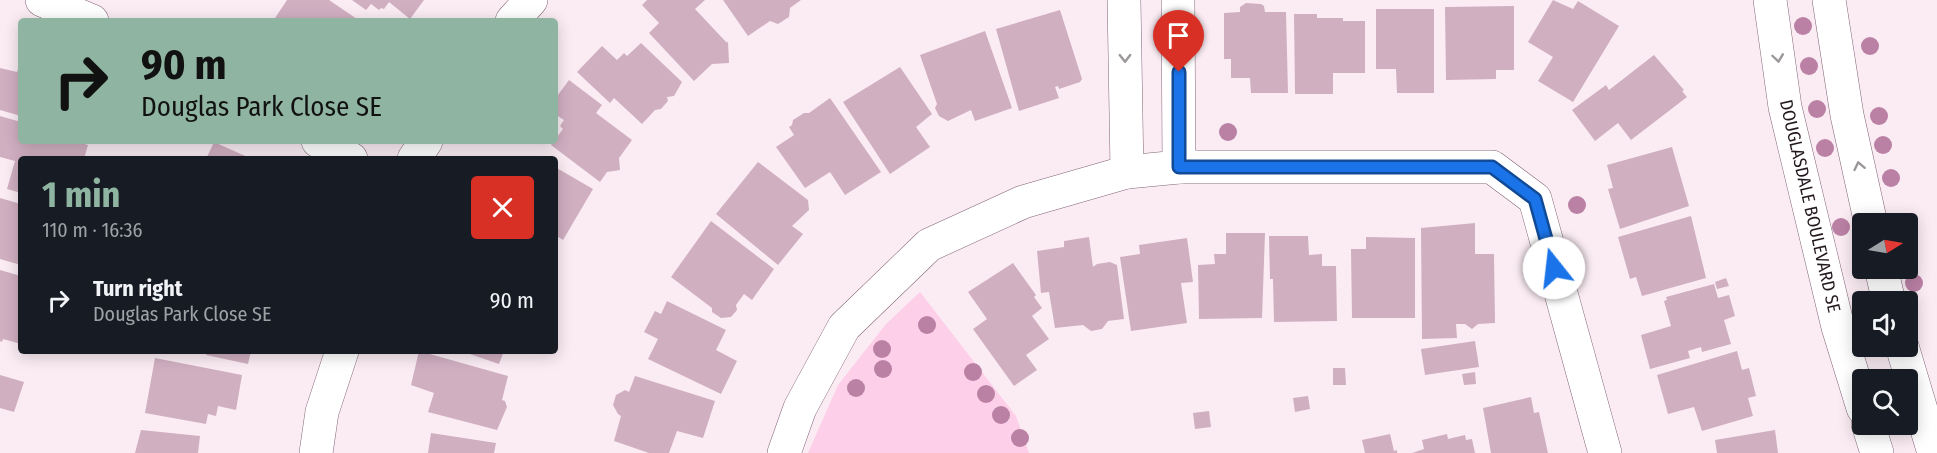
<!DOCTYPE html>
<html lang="en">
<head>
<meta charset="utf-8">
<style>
  :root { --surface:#171b24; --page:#20242c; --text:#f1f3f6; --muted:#9ea1a6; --accent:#8fb4a1 }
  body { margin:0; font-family:"Fira Sans Condensed",sans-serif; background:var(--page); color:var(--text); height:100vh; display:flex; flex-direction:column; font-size:22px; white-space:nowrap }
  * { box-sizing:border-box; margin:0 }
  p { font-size:20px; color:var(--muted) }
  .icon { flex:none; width:33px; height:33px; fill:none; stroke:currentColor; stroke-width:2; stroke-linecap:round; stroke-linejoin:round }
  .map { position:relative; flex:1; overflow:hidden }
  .drawer { position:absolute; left:18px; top:156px; width:540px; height:198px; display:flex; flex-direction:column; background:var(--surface); border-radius:6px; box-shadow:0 3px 15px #0003 }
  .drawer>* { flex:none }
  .guide { position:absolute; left:18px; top:18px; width:540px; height:126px; border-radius:6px; box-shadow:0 3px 15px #0003; background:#8fb4a1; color:#111; overflow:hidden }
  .needle { width:39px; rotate:79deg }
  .tools { position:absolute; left:1852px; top:213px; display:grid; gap:12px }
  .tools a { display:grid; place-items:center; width:66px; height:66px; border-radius:6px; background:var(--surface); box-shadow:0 3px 15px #0003; font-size:30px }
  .pin { position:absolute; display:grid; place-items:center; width:51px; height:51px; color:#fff; margin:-62px -26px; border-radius:50% 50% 50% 0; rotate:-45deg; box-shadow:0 0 6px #0007 }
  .pin .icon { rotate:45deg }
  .me { position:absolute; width:66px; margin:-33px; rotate:344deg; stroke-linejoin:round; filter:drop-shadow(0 0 4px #0008) }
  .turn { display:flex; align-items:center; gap:21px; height:126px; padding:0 24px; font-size:27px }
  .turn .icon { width:78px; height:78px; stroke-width:2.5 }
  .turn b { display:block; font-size:42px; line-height:51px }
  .round { display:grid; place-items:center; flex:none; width:63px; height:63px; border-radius:6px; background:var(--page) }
  .summary { display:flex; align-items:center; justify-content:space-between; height:102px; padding:0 24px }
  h1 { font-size:36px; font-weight:700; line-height:45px; color:var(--accent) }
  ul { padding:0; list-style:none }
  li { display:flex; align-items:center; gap:18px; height:84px; padding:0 24px }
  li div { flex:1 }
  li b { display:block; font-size:22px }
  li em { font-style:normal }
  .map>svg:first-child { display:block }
  .green { fill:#fdcfe8 }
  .building { fill:#d0afc1 }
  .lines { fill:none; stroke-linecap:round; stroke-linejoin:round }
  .minor-casing { stroke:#836576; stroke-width:34 }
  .minor { stroke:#fff; stroke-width:33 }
  .tree { fill:#ba81a5 }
  .oneway { stroke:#9c979a }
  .route-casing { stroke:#114b97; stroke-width:15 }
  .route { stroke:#1a73e8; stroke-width:10 }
  .labels { text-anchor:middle; stroke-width:4.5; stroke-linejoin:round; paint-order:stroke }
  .street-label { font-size:18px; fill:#24181f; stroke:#fefefe }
</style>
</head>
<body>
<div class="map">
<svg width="1937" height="453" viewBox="0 0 1937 453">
  <rect width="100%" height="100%" fill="#fbecf4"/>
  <polygon class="green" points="920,292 1016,416 1029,453 808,453 838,385 886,324"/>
  <g class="building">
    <polygon points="287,0 329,0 360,21 273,21"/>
    <polygon points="352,0 424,0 410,19 389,2 384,9 381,8 379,10 371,4 366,10"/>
    <polygon points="647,0 705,0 695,9 727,43 728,41 729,63 712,64 694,81 649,33 659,23 642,5"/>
    <polygon points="723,0 801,0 790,8 789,17 778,24 770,21 748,36"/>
    <polygon points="1553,0 1573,9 1578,1 1619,26 1573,102 1538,81 1553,57 1528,42"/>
    <polygon points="1246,3 1261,4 1264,6 1265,12 1286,12 1288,93 1251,93 1250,78 1231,78 1231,59 1224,59 1224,13 1240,12 1240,7"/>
    <polygon points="1514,6 1514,70 1496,70 1496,79 1446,80 1445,7"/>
    <polygon points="1376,9 1434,9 1434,93 1397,93 1396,69 1376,69"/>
    <polygon points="1060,10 1082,79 1080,82 1059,89 1058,86 1055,87 1059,98 1019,111 996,29"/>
    <polygon points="1294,14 1317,14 1317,18 1343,18 1343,21 1365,21 1365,73 1333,73 1333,94 1295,94"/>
    <polygon points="985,31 1012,108 975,121 971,110 948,121 939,116 935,108 937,104 920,55"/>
    <polygon points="641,43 682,82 674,96 667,97 668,101 661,109 655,110 642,124 614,98 610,103 577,72 602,46 617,60 624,53 627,56"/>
    <polygon points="1654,55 1684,90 1682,91 1687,97 1631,140 1618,123 1595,141 1572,110 1606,85 1609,90"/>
    <polygon points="19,66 21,67 21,116 0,110 0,68 17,72"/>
    <polygon points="900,67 932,114 916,127 930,147 890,174 843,102"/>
    <polygon points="569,80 602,105 596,113 632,140 619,158 620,170 607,172 600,182 551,145 563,129 560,126 564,120 555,114 555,99"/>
    <polygon points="830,98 881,172 845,195 830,172 805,188 776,147 794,135 789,127 792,125 793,120 804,113 809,113"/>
    <polygon points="0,116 21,122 21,141 74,141 88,145 84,159 21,159 21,193 7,189 15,161 0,157"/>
    <polygon points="214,142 252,159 206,159"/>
    <polygon points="1672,147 1689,206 1620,229 1608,189 1613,188 1607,165"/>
    <polygon points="758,162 808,200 809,210 792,226 803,234 778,265 716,214"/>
    <polygon points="555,167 593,189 563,240 555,235"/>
    <polygon points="0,198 21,204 21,265 0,259"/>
    <polygon points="1691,216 1706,278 1642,296 1636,277 1630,279 1618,237"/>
    <polygon points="711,221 774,269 752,300 744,294 736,305 737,310 731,317 721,318 712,312 712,308 671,277"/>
    <polygon points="1475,223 1475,254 1494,254 1495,323 1478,324 1472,329 1465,324 1456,324 1457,338 1422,339 1421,228"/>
    <polygon points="1226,233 1265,233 1262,318 1199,319 1198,265 1215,264 1214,254 1226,254"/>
    <polygon points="1269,236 1308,236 1309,255 1322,254 1322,266 1336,266 1337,321 1274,322 1273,279 1270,279"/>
    <polygon points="1089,237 1093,267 1097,264 1110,262 1117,265 1124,319 1108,321 1102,329 1091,331 1083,325 1055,328 1049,292 1041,293 1037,251 1064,247 1064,241"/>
    <polygon points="1366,237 1415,238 1415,318 1352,318 1351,249 1366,249"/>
    <polygon points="1187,238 1193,282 1181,283 1187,323 1131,331 1120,257 1140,254 1139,245"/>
    <polygon points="1013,263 1036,295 1034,297 1042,308 1032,316 1049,339 1026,355 1037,370 1014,386 973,329 987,319 968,292"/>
    <polygon points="0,270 21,276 21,344 3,339 2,342 0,341"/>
    <polygon points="1726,278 1729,286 1717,289 1715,282"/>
    <polygon points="1714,284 1718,298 1729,295 1735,316 1724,320 1731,344 1702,352 1701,347 1688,351 1690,358 1650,369 1641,335 1671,326 1664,301 1667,300 1666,297"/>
    <polygon points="667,301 726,330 716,350 737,361 721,394 648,359 658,339 644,332 655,311 661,314"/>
    <polygon points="1475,341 1479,367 1425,375 1421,349"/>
    <polygon points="207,351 251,351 248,364 206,355"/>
    <polygon points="419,351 508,376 502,400 505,401 507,407 497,430 428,412 434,393 411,385"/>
    <polygon points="461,351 504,351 499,364"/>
    <polygon points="1737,351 1742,370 1749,368 1756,396 1748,398 1753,416 1702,431 1694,407 1668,414 1657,375"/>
    <polygon points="155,358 242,375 236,410 218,406 216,416 208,414 206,424 145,413"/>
    <polygon points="1333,368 1345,368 1346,385 1333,385"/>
    <polygon points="1475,372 1476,384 1464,385 1462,374"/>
    <polygon points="0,375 24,382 14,412 0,408"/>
    <polygon points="635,376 715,401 703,438 677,431 669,453 649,453 614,441 621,416 618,414 613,405 616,395 625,390 629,392"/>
    <polygon points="1308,396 1310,409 1295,412 1293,398"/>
    <polygon points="1531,397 1534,413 1539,412 1548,453 1491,453 1483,408"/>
    <polygon points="1209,411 1211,427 1195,429 1193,413"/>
    <polygon points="141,430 200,436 198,453 135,453"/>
    <polygon points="1775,430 1778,453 1717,453 1715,440"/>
    <polygon points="431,433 496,443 494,453 428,453"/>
    <polygon points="1390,434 1394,451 1397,450 1397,453 1365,453 1362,440"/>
    <polygon points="1447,434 1448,439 1465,435 1466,440 1472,439 1475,453 1412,453 1424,449 1422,440"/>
  </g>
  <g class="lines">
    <defs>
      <g id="minor">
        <polyline points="42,0 92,21"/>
        <polyline points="1124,0 1127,172"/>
        <polyline points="1178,0 1179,167"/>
        <polyline points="1770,0 1785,107 1838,327 1863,408"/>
        <polyline points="1829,0 1847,115 1871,224"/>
        <polyline points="512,21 531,0"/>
        <polyline points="318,141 351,159"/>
        <polyline points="414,159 426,141"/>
        <polyline points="1881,268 1889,302"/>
        <polyline points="1902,346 1934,453"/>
        <polyline points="1868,424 1877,453"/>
        <polyline points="316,453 322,412 342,351"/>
        <polyline points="784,453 800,408 844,327 929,245 1023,202 1127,172 1179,167 1492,167 1535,199 1605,453"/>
      </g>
    </defs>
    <use href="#minor" class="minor-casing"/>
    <use href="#minor" class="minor"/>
  </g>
  <g class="tree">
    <circle cx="1803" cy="26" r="9"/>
    <circle cx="1870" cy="46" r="9"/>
    <circle cx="1809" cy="66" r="9"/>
    <circle cx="1817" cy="109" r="9"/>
    <circle cx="1879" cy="116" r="9"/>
    <circle cx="1228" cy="132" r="9"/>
    <circle cx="1883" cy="145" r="9"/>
    <circle cx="1825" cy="148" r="9"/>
    <circle cx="1891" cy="178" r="9"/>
    <circle cx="1577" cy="205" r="9"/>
    <circle cx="1841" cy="227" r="9"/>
    <circle cx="1914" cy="283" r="9"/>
    <circle cx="927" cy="325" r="9"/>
    <circle cx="882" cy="349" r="9"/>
    <circle cx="883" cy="369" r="9"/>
    <circle cx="973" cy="372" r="9"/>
    <circle cx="856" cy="388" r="9"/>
    <circle cx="986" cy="394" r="9"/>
    <circle cx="1001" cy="415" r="9"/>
    <circle cx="1020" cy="438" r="9"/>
  </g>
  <defs><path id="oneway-chevron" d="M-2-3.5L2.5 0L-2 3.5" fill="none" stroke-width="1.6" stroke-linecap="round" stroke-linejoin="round" transform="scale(1.5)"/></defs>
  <g class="oneway">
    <use href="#oneway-chevron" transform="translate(1125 58) rotate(89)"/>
    <use href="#oneway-chevron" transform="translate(1778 58) rotate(82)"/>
    <use href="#oneway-chevron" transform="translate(1859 166) rotate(-102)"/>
  </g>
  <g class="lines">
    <defs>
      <polyline id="route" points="1179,72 1179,167 1492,167 1535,199 1554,268"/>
    </defs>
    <use href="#route" class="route-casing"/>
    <use href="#route" class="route"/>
  </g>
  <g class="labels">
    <g class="street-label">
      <text transform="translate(1810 206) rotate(77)" y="6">DOUGLASDALE BOULEVARD SE</text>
    </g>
  </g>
</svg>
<div class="tools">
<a><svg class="needle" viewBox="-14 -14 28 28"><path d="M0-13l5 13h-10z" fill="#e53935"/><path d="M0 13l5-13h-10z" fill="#9ea1a6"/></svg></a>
<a><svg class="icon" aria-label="sound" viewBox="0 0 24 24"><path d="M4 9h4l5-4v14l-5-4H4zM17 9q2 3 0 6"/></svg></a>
<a><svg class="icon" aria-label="search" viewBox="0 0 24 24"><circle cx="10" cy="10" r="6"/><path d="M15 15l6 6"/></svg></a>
</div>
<div class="pin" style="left:1179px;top:72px;background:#d93025"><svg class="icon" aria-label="arrive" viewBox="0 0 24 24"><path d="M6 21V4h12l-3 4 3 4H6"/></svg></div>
<svg class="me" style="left:1554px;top:268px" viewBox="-20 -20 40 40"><circle r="19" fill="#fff"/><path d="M0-13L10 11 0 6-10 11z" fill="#1a73e8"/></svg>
<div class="guide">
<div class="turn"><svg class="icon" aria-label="right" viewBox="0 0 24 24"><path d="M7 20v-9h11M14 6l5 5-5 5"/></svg><div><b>90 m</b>Douglas Park Close SE</div></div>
</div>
<section class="drawer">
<div class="summary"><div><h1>1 min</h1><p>110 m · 16:36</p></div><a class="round" style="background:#d93025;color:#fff"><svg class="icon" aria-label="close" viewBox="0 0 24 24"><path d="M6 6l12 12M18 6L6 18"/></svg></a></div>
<ul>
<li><svg class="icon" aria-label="right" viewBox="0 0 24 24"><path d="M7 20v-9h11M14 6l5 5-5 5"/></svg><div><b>Turn right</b><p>Douglas Park Close SE</p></div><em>90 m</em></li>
</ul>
</section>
</div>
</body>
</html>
